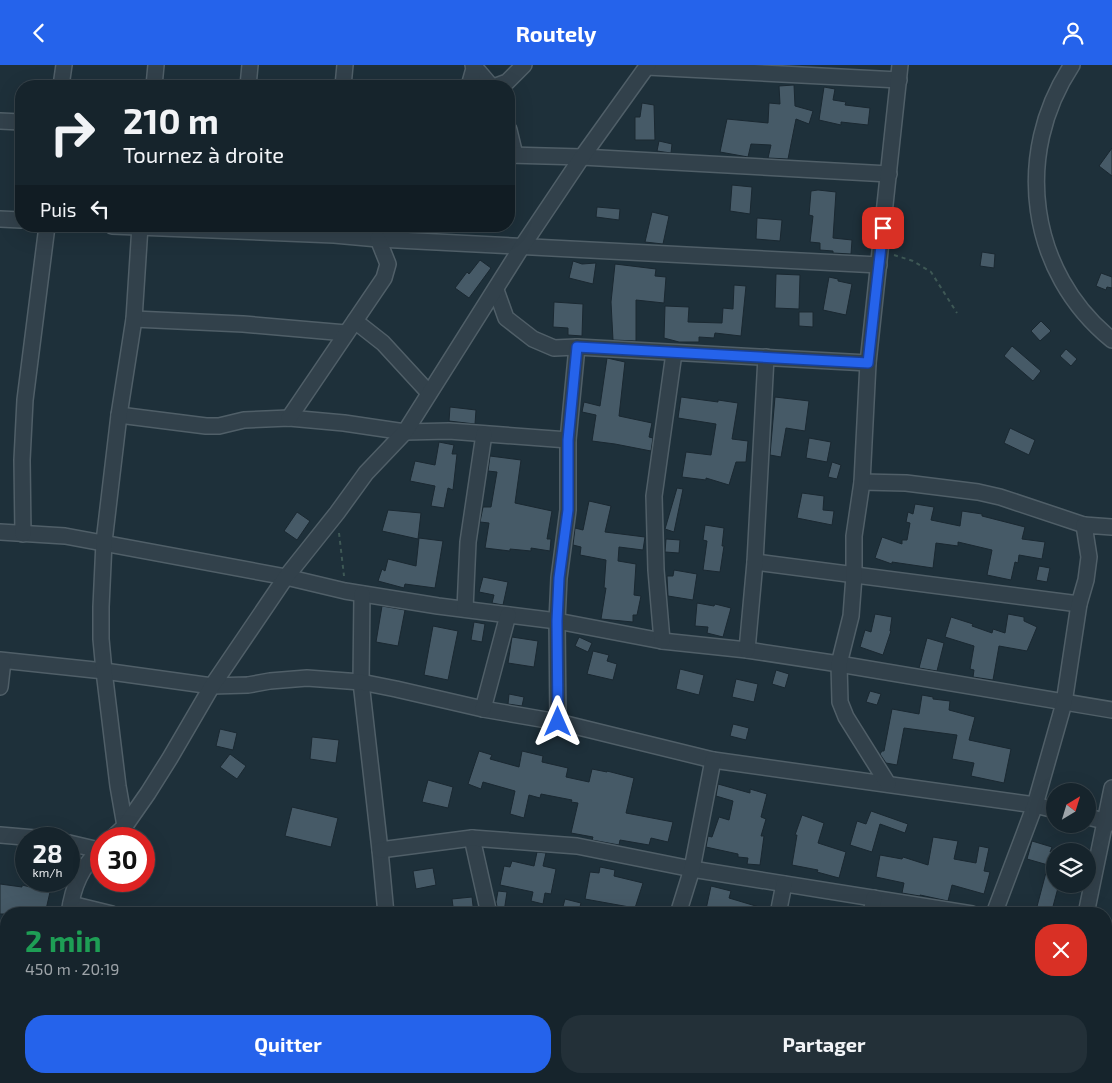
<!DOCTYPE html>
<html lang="fr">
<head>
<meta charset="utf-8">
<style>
  :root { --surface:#16242c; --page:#233038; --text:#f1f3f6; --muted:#9ea4a9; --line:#354148; --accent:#2563eb }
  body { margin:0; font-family:"Exo 2",sans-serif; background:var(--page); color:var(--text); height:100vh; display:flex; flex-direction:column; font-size:19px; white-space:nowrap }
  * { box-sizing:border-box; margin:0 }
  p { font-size:16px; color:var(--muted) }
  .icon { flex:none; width:28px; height:28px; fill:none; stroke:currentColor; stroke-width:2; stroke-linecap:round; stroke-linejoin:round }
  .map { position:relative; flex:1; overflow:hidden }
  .side { position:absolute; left:0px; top:842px; width:1112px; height:176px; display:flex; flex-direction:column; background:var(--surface); border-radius:20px 20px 0 0; box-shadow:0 5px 20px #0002,0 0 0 1px var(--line) }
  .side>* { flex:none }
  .banner { position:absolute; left:15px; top:15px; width:500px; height:152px; border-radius:20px; box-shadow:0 5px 20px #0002,0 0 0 1px var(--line); background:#16242c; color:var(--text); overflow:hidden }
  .needle { width:32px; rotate:38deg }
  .tools { position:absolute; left:1046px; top:718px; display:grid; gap:10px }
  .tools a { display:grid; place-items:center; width:50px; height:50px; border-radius:50%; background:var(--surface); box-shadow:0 5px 20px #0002,0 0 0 1px var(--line); font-size:25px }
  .speed { position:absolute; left:15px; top:762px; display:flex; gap:10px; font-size:25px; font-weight:700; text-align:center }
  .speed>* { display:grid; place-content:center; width:65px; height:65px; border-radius:50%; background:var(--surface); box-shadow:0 5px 20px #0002,0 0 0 1px var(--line); line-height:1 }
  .speed small { font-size:12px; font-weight:400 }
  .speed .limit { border:8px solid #d22; background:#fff; color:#111 }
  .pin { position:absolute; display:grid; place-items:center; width:42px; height:42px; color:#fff; margin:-21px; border-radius:10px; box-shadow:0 2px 8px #0006 }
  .me { position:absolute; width:55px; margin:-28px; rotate:0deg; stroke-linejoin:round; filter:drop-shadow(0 0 4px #0008) }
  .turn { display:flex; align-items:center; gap:18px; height:105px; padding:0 25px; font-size:22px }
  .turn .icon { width:65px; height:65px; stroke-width:2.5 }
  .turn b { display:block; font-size:35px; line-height:42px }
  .then { display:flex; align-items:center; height:48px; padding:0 25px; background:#0003; gap:10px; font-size:19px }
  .round { display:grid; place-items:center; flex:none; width:52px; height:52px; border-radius:20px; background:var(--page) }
  .head { display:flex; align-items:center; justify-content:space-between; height:85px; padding:0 25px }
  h1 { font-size:30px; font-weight:700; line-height:38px; color:#1e9e55 }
  .action { display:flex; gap:10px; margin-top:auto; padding:10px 25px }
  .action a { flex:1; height:58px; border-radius:20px; background:var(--accent); color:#fff; font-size:20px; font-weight:700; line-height:58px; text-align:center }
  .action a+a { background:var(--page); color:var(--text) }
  header { display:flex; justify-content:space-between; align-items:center; height:65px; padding:0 25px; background:var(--accent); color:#fff; font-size:22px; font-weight:700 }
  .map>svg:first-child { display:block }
  .building { fill:#465a67; stroke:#1a2831 }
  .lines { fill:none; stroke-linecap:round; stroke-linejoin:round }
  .minor-casing { stroke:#505f68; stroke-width:18 }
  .path { stroke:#3e5855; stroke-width:2; stroke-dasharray:4 4; stroke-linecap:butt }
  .minor { stroke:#32414b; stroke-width:15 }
  .route-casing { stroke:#184099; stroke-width:12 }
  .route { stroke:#2563eb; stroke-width:9 }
</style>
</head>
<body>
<header><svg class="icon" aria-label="back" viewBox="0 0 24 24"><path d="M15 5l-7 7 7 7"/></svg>Routely<svg class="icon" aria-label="person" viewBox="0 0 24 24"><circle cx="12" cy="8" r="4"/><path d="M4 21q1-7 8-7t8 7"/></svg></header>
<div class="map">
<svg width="1112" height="1018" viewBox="0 0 1112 1018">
  <rect width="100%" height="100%" fill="#1e303a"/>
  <g class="building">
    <polygon points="794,20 795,41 813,46 809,59 796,54 788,94 768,93 771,80 751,79 748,92 720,87 727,54 768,58 769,38 780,39 779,21"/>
    <polygon points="824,22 835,24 833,35 846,37 845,40 870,43 868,60 841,57 841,60 819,55"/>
    <polygon points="642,38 654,40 655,75 635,75 635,52 640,52"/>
    <polygon points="659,76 672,79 671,88 657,86"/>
    <polygon points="1112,83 1112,111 1099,101"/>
    <polygon points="732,120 752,122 750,149 730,146"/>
    <polygon points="818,125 836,127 833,173 852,175 851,189 833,188 833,186 820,185 820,178 810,177 813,151 809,150 811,126"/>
    <polygon points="597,142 620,144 619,155 596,152"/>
    <polygon points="652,147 669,151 663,179 645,177"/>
    <polygon points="757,153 782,155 780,176 756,174"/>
    <polygon points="982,187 995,189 994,203 980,201"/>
    <polygon points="480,195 491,203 469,233 455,223 467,207 469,209"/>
    <polygon points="573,196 582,199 596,198 593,219 569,213"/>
    <polygon points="615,199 656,204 655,211 666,212 664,238 636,235 636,276 613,275 611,237"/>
    <polygon points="1101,208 1112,212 1112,223 1107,222 1106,225 1096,221"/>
    <polygon points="776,209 800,210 799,244 775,243"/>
    <polygon points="829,212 838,214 838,216 852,219 846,250 823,245"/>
    <polygon points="734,220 746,221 741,271 715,268 714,273 699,272 699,277 679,277 664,273 665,241 689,242 688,257 722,258 723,243 733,244"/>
    <polygon points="554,237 583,239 582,271 568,270 568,263 553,262"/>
    <polygon points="799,247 813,247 813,262 799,261"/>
    <polygon points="1041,256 1051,266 1040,276 1031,266"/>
    <polygon points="1012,281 1041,306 1033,316 1004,291"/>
    <polygon points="1066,284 1077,294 1071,301 1060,291"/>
    <polygon points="607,293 625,297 619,351 652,358 649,372 653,373 651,386 615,379 592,376 596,350 582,347 584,337 600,341"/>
    <polygon points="681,332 718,337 718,335 738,338 732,374 748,376 746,397 736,397 729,420 706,413 706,415 682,412 686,387 711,390 716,359 678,353"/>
    <polygon points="775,332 809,336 805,366 786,363 781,392 770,390"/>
    <polygon points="450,342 476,345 475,359 449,356"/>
    <polygon points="1010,363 1035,375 1029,390 1004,378"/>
    <polygon points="809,373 831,377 827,397 806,393"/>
    <polygon points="439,377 454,380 452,389 457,389 453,425 448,423 444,443 431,441 435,421 410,416 415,396 435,400"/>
    <polygon points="490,391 521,395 515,438 552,446 547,474 551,474 550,486 531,483 531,486 510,484 510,486 485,483 489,458 480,457 483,442 491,442 497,407 488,406"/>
    <polygon points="832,397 841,400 837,414 828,412"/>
    <polygon points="677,423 683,424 674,467 665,464"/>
    <polygon points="802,428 824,431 823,445 834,446 832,460 797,453"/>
    <polygon points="589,436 611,441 605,467 645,472 643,485 619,482 618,496 636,499 634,530 641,531 637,550 633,550 633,557 601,554 606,523 604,523 606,495 580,490 581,482 573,480 575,463 583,465"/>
    <polygon points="915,439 934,442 931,455 960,461 962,446 982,449 982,451 1025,462 1022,474 1045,477 1042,494 1019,490 1018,498 1015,497 1011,515 987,510 992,485 958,477 958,481 936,478 933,503 892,497 892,499 875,493 882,472 902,479 902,475 907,475 910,458 906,457 908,447 913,449"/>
    <polygon points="388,445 421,448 418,474 382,466"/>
    <polygon points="297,447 310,456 297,475 284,466"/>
    <polygon points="705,460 724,463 722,481 724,481 720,507 703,505 707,476 703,475"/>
    <polygon points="419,473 443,476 435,523 405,519 404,523 378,516 382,504 385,506 388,494 416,501"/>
    <polygon points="666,474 680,475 679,488 665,487"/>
    <polygon points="1039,501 1050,503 1047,517 1036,515"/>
    <polygon points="674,505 697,509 693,535 668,531 667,511 673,511"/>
    <polygon points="483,512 508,517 503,540 492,538 494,530 479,527"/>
    <polygon points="697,538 714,541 715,539 731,543 723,572 707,568 708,562 695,561"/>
    <polygon points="382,541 405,545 398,581 376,577"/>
    <polygon points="875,549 892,552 890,566 891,566 883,590 860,582 865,565 871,567"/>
    <polygon points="1008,549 1024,552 1024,556 1037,562 1027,586 999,581 993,615 973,612 974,605 970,604 974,581 945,572 951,552 973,559 972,561 992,568 993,564 1005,568"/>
    <polygon points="474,557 485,559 482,577 471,575"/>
    <polygon points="433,561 458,566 448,615 424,610"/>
    <polygon points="512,572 538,576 534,602 508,598"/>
    <polygon points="579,572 592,578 588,587 575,581"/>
    <polygon points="927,573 944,578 937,606 919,603"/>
    <polygon points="593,586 609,590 607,596 617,599 613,615 587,609"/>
    <polygon points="680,604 704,610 699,630 676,624"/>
    <polygon points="776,605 789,609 785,623 772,619"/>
    <polygon points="736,614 758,619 754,637 732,632"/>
    <polygon points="870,626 881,629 877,640 866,637"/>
    <polygon points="509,629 524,632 522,641 508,639"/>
    <polygon points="922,630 933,632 933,634 950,636 949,645 975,652 969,675 1011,684 1004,718 971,711 974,698 952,694 957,670 904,663 897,700 886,698 880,689 882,686 884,686 892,644 919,649"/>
    <polygon points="733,659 749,663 746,675 730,671"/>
    <polygon points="220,664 237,668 233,685 216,681"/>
    <polygon points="312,672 339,675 336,698 310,694"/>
    <polygon points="479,686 492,690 490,694 519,702 522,686 543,691 542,697 568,703 566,712 589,717 592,704 607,707 607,706 634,713 626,748 673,757 668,777 651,773 649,780 620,775 619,780 592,775 593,772 571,768 578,738 571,737 572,735 541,729 540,733 529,730 524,753 510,749 515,726 483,717 481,724 468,719"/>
    <polygon points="230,689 246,701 237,714 220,702"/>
    <polygon points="428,715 453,722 448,743 422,737"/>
    <polygon points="718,719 750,728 750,724 767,729 761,752 766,754 761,771 764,771 760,800 747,799 748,793 738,792 738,789 706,782 708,771 712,772 719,752 729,755 733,736 716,731"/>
    <polygon points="292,742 338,753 331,782 285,771"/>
    <polygon points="871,746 908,759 905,768 880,759 872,787 850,780 857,756 866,759"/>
    <polygon points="802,750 824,758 818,778 846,787 839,813 817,807 818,805 792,800 797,770 795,770"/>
    <polygon points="933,772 958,776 954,794 976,798 979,781 989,783 984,806 990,807 984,829 952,820 948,836 920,830 920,831 902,828 904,818 876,812 880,790 902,794 903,792 928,800"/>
    <polygon points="1032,776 1052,782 1050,787 1052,785 1055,785 1055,819 1059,819 1051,849 1035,849 1048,800 1027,794"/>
    <polygon points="537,787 546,788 543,801 556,804 551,829 545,828 543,839 531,836 533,827 500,820 504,801 510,802 512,796 534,801"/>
    <polygon points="600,802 615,805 614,811 643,818 635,843 585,834 590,807 599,808"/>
    <polygon points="433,803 436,820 416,824 413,806"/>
    <polygon points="105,816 133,816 130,827 104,818"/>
    <polygon points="0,819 22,822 22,820 50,827 45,849 0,849"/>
    <polygon points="711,821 731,826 729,833 769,845 769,849 705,849"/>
    <polygon points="498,826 507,827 504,847 498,846 496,837"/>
    <polygon points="472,832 474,849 454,849 452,834"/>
    <polygon points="565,834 581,838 578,849 561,849"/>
  </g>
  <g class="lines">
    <defs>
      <g id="minor">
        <polyline points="473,0 491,21"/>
        <path d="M 1072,0 C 1013,89 1028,207 1112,275"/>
        <polyline points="647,2 899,15"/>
        <polyline points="61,21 64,0"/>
        <polyline points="154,21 156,0"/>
        <polyline points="248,21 250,0"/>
        <polyline points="343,21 345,0"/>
        <polyline points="469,21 475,0"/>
        <polyline points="496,21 507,17 524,0"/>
        <polyline points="0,56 21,57"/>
        <polyline points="509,65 515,90"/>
        <polyline points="509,90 582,92 889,109"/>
        <polyline points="0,154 21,155"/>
        <polyline points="112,161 334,170 378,174 879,200"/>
        <polyline points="496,225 506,253 533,274 554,283 577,282 868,298"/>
        <polyline points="134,254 243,259 346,268"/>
        <polyline points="355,256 383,278 429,328"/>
        <polyline points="119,350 206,361 219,361 244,355 289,353 344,358 405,367 449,366 568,375"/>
        <polyline points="289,353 384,213 388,199 378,174"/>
        <polyline points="862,417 906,418 978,427 1000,432 1084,460"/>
        <polyline points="0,467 65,471 286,512 345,526 438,541 557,556 662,576 747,585 839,599 1112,645"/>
        <polyline points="23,469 22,395 25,335 47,161"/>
        <polyline points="755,497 1079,539"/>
        <polyline points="362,529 361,617 380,785 386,849"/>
        <polyline points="465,544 468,477 484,369"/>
        <polyline points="662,576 656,505 654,431 674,288"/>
        <polyline points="747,585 755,497 766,292"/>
        <polyline points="0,595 104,606 212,621 248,620 270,616 307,613 361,617 396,624 483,644 558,657 713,695 1035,740 1055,745"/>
        <polyline points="0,622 3,596"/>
        <polyline points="483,644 508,550"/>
        <polyline points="558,657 557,556 559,513 568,445 568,375 577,282"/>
        <polyline points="888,719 846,652 840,637 839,599 851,551 854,511 854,471 862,417 868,298 900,0"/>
        <polyline points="1088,752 1112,758"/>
        <polyline points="125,761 118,721 104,606 101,574 101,542 104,477 119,350 134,254 140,161"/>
        <polyline points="0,770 47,774"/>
        <polyline points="472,773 489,849"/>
        <polyline points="111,774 125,761 148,728 170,693 212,621 286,512 337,448 366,408 405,367 523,180 582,92 648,0"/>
        <polyline points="69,778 99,785"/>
        <polyline points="380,785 472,773 577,781 692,804 972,849"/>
        <polyline points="71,839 112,849"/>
        <path d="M 69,849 C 73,820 81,803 101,783"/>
        <polyline points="678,849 692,804 713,695"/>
        <polyline points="778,849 784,819"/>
        <polyline points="871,849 874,833"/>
        <polyline points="994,849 1035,740 1064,638 1079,539 1086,515 1089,492 1084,460 1112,462"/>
        <polyline points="1086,849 1112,723"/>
        <polyline points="0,923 6,924"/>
        <polyline points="296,1012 297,1018"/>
        <polyline points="403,1012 404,1018"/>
        <polyline points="506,1012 507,1018"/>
        <polyline points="48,1018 48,1012"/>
        <polyline points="537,1018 543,1012"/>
        <polyline points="742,1018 743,1012"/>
        <polyline points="835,1018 837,1012"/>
        <polyline points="958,1018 959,1012"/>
        <polyline points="1050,1018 1051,1012"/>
      </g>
    </defs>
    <use href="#minor" class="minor-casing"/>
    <g class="path">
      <polyline points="894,190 913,196 931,207 957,248"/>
      <polyline points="339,468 344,511"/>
    </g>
    <use href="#minor" class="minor"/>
  </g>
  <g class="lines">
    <defs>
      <polyline id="route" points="558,657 557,556 559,513 568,445 568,375 577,282 868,298 883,163"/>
    </defs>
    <use href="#route" class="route-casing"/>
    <use href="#route" class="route"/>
  </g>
</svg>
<div class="tools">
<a><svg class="needle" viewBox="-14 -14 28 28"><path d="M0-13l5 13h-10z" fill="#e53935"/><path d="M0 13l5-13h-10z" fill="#9ea4a9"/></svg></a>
<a><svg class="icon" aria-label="layers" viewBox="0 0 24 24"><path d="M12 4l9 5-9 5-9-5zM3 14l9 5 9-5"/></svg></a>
</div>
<div class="speed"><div>28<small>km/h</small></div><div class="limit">30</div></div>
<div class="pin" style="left:883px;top:163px;background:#d93025"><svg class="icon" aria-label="arrive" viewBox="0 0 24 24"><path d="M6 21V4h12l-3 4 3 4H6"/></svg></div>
<svg class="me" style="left:558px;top:657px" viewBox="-20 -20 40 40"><path d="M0-17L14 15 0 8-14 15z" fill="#2563eb" stroke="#fff" stroke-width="4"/></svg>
<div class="banner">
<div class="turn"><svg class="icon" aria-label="right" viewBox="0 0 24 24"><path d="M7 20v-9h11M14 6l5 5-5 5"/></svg><div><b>210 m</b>Tournez à droite</div></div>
<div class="then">Puis<svg class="icon" aria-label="left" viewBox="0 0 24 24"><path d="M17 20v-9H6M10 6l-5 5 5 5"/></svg></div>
</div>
<section class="side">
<div class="head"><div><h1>2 min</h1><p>450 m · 20:19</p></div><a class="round" style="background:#d93025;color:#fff"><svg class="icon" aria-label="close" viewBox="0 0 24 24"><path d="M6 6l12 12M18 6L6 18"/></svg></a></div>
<div class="action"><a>Quitter</a><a>Partager</a></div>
</section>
</div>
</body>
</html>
